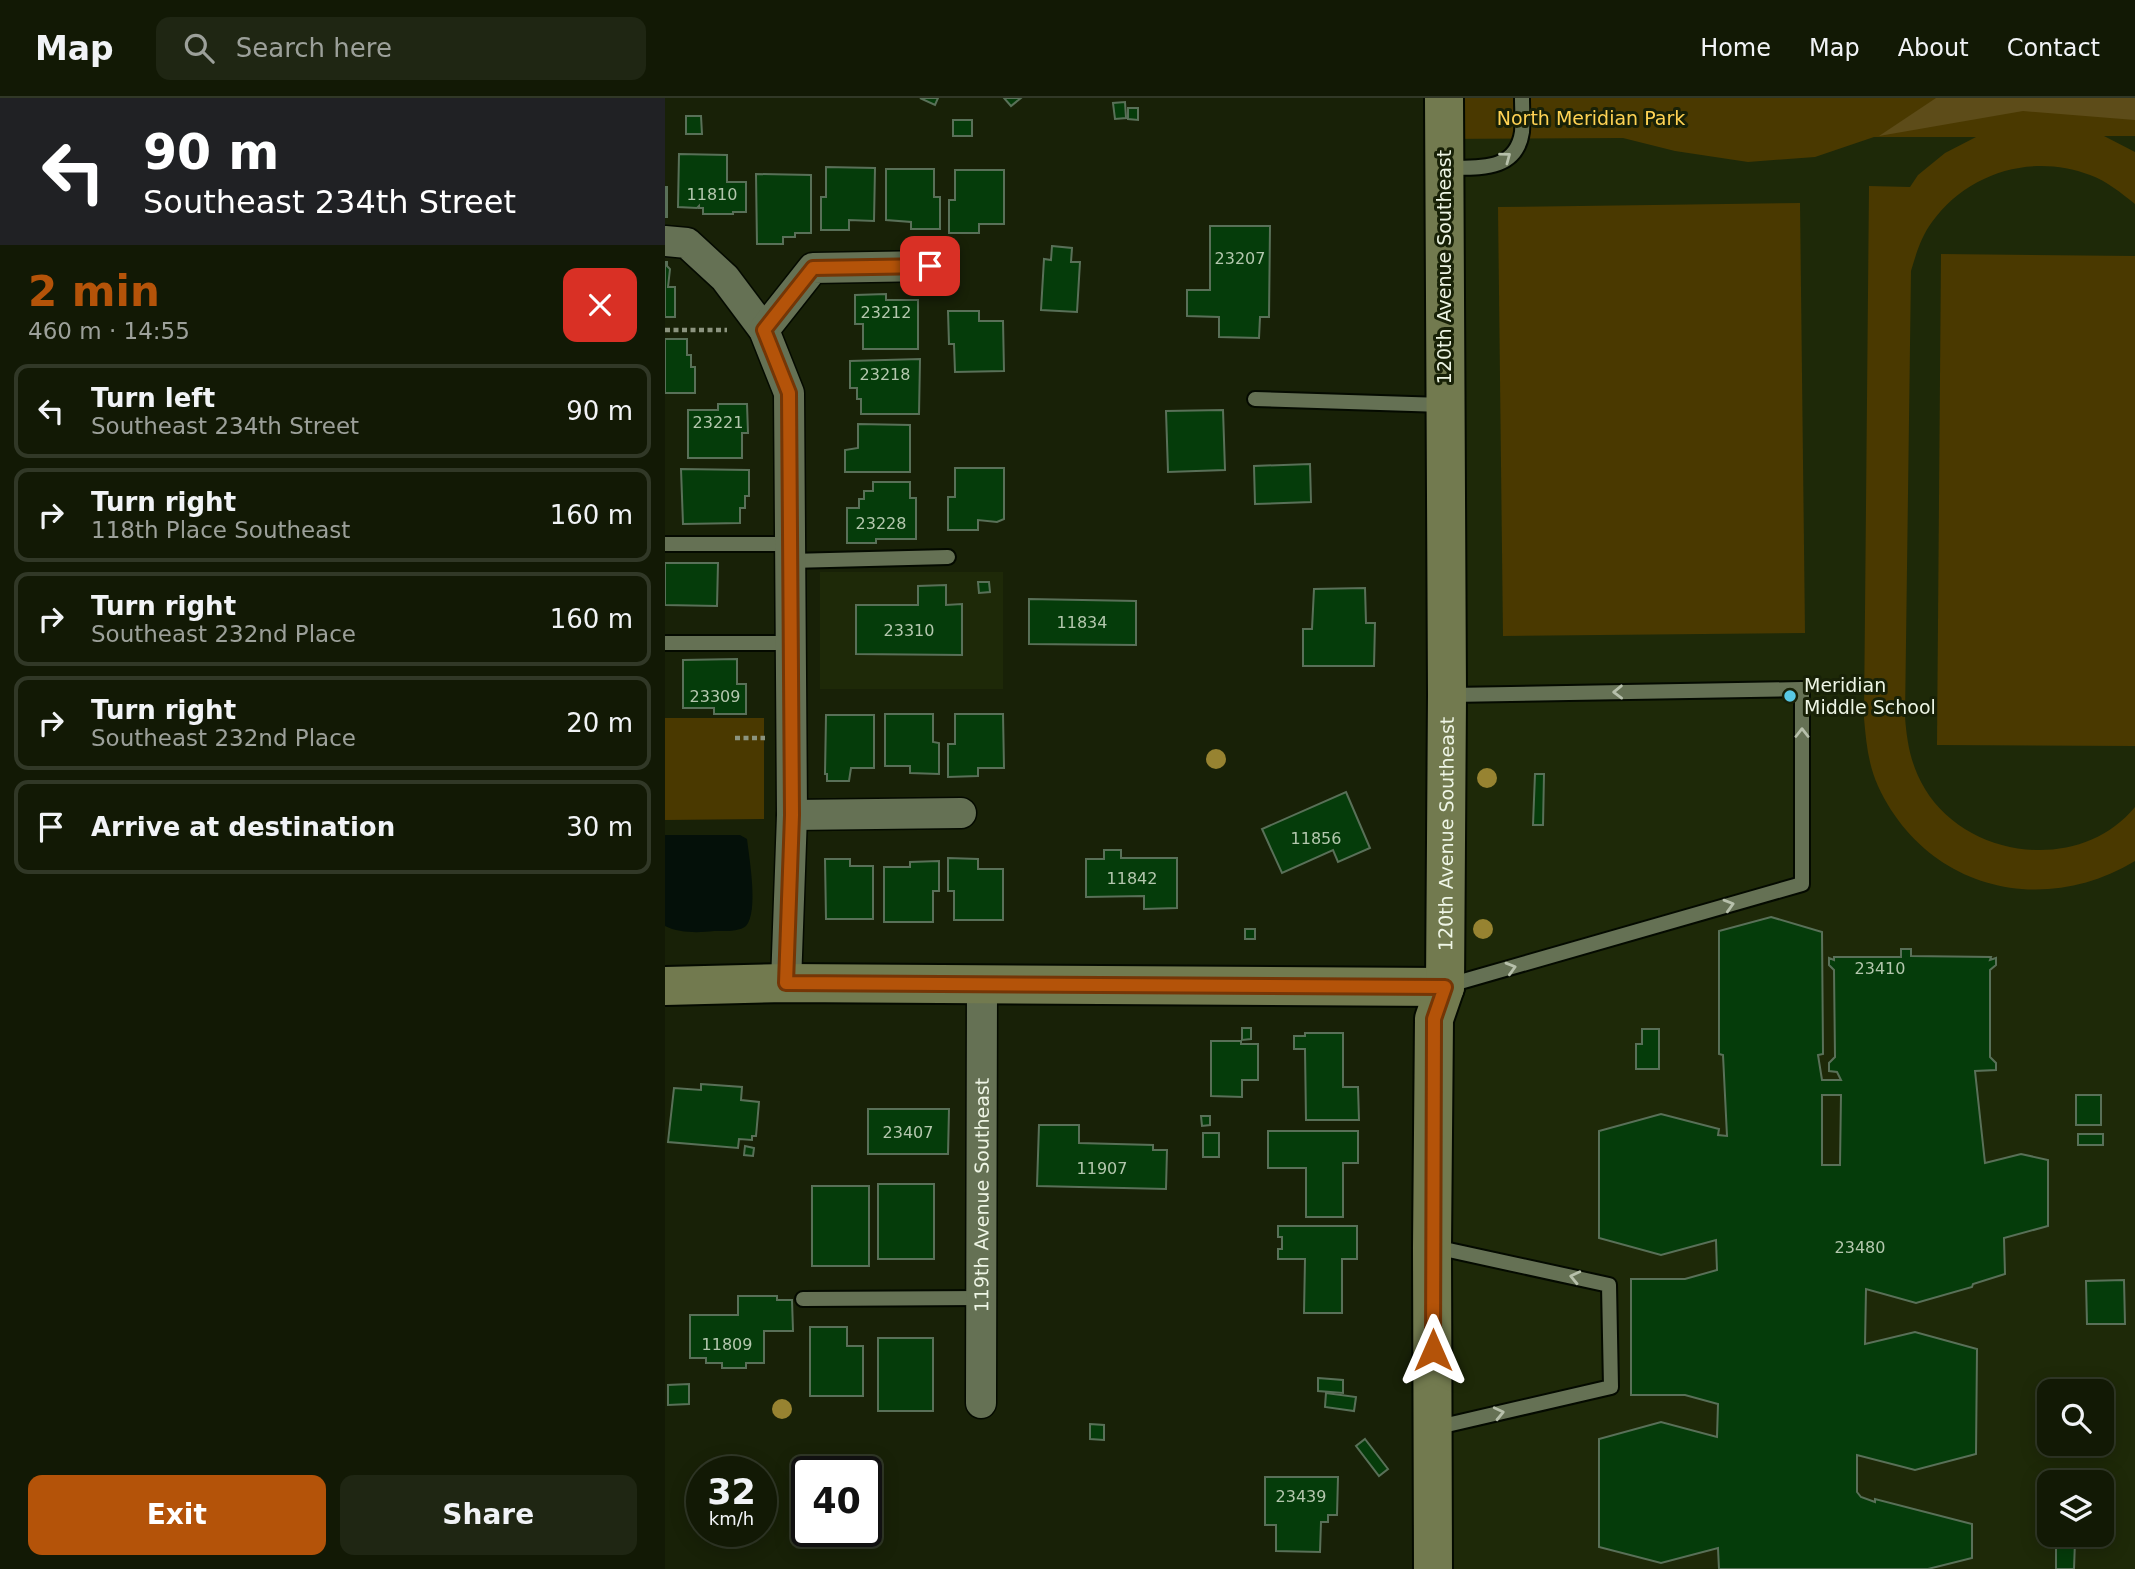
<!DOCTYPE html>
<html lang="en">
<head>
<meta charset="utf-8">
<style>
  :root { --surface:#121905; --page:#1f2613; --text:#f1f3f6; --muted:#9ca09a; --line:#313827; --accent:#b45309 }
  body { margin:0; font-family:"DejaVu Sans",sans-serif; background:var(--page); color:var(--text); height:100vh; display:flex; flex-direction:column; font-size:26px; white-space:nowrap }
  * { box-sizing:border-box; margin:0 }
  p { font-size:23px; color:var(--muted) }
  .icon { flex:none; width:38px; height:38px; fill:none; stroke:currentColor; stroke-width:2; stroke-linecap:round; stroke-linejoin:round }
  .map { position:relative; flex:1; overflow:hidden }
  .side { display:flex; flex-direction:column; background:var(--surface); width:665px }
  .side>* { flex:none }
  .banner { background:#202124; color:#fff; overflow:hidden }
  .tools { position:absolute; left:1372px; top:1281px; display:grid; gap:14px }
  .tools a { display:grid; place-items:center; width:77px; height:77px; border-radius:14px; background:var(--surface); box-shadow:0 4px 18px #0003,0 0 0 2px var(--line); font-size:35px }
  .speed { position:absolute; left:21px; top:1358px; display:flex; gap:14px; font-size:35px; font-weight:700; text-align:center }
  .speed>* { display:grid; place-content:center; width:91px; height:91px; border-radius:50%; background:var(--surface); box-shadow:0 4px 18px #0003,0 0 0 2px var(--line); line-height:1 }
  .speed small { font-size:18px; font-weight:400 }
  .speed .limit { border:4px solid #111; border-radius:10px; background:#fff; color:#111 }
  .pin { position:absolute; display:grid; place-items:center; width:60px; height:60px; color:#fff; margin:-30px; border-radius:14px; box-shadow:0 4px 10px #0006 }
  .me { position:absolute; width:77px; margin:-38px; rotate:0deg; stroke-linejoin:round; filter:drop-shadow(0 0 5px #0008) }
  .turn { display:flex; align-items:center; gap:24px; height:147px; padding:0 28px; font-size:32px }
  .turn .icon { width:91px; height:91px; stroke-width:2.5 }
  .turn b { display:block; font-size:49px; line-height:60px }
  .round { display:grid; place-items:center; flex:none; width:74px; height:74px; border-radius:14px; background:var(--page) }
  .headline { display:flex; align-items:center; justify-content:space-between; height:119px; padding:0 28px }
  h1 { font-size:42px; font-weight:600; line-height:52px; color:var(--accent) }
  .cta { display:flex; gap:14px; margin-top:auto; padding:14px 28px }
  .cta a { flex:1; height:80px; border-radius:14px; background:var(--accent); color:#fff; font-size:28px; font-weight:600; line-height:80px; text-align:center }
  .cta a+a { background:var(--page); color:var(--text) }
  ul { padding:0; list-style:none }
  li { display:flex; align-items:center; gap:21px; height:94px; margin:0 14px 10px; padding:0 14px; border:4px solid var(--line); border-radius:14px }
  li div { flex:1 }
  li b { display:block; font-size:26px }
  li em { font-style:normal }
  header { display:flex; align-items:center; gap:42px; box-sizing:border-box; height:98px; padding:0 35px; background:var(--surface); border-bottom:2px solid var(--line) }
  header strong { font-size:33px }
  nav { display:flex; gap:38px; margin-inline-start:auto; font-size:24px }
  .search { width:490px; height:63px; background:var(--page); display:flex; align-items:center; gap:18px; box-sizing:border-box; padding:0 24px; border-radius:14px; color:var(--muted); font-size:26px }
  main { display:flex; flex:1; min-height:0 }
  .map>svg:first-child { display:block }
  .built { fill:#1e2908; fill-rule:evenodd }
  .green { fill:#4a3900 }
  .forest { fill:#5d4c19 }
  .water { fill:#041009 }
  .building { fill:#053c0a; stroke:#597058; stroke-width:2; fill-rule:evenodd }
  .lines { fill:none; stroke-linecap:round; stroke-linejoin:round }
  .lane-casing { stroke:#040a00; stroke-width:18 }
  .street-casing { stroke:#040a00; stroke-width:33 }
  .secondary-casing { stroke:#040a00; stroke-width:42 }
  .path { stroke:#8c947f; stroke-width:4.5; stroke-dasharray:5 3.5; stroke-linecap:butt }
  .lane { stroke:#657154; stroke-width:14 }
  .street { stroke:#657154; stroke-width:30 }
  .secondary { stroke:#727a4f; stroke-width:38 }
  .tree { fill:#978331 }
  .oneway { stroke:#b7c0ab }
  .route-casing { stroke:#753606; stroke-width:18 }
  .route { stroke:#b45309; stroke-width:12 }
  .poi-dot { fill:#58c8e4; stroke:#182107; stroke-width:2.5 }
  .labels { text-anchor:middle; stroke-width:6; stroke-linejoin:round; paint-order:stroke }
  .number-label { font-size:16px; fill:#b4c7ae }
  .park-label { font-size:19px; fill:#ffd354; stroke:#182107 }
  .street-label { font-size:19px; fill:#eef5e5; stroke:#182107 }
  .poi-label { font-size:19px; fill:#eef5e5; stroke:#182107; text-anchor:start }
</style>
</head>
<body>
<header>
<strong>Map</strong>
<div class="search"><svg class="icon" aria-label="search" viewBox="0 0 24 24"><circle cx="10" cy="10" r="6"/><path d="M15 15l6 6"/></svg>Search here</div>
<nav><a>Home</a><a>Map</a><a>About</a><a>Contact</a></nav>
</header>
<main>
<section class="side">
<div class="banner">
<div class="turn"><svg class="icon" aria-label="left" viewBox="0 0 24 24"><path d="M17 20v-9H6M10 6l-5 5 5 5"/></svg><div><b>90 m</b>Southeast 234th Street</div></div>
</div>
<div class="headline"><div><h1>2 min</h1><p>460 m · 14:55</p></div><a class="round" style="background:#d93025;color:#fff"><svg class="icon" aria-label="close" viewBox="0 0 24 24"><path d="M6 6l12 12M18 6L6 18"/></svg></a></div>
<ul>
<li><svg class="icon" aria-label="left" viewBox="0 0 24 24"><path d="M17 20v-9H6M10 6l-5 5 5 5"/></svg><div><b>Turn left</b><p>Southeast 234th Street</p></div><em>90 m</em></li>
<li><svg class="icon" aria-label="right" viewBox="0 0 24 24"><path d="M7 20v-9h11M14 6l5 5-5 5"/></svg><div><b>Turn right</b><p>118th Place Southeast</p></div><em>160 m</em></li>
<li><svg class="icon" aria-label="right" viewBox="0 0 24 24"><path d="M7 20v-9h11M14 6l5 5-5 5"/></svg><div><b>Turn right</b><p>Southeast 232nd Place</p></div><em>160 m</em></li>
<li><svg class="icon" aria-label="right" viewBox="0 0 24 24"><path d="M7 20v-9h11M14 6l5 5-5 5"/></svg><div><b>Turn right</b><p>Southeast 232nd Place</p></div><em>20 m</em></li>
<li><svg class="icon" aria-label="arrive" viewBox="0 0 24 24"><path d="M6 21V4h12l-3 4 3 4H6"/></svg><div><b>Arrive at destination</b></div><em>30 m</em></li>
</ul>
<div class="cta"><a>Exit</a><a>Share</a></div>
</section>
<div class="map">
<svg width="1470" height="1471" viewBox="0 0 1470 1471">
  <rect width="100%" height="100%" fill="#182107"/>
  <g class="built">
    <path d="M 779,0 L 1470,0 L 1470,1471 L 769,1471 ZM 1384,1293 L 1437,1293 L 1437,1346 L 1384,1346 ZM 1384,1384 L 1437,1384 L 1437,1437 L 1384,1437 Z"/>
    <rect x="155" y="474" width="183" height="117"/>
  </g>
  <g class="green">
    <path d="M 771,0 L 1470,0 L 1470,38 L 1439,38 L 1470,54 L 1470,106 C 1456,95 1442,83 1425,77 C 1368,55 1303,74 1267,124 C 1256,139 1251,156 1246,173 L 1240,619 C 1242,645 1246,668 1260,691 C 1303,762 1416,775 1470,709 L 1470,763 C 1376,820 1260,790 1213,688 C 1203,666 1201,643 1199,620 L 1204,88 L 1245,89 L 1253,77 L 1280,55 L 1311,39 L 1209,39 L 1150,59 L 1083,64 L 1010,53 L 958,40 L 770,41 Z"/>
    <polygon points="1135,105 1140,535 838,538 833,109"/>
    <polygon points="1276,156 1470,158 1470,648 1272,647"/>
    <polygon points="0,620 99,620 99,721 0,722"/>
  </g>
  <polygon class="forest" points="1271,0 1470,0 1470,22 1358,13 1214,38"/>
  <path class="water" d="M 0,737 L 75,737 L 82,741 C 84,759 94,814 81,828 C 74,834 58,833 49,833 C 33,835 14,835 0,828 Z"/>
  <g class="building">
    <polygon points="255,0 273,0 270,7"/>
    <polygon points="339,0 356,0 346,8"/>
    <polygon points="460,4 461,20 450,21 448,5"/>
    <polygon points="463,10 473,10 473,22 463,21"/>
    <polygon points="21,18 36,18 37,36 21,36"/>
    <rect x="288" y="22" width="19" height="16"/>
    <polygon points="14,56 62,57 62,84 81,84 81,114 68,114 68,116 38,116 38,110 34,110 34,108 32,110 13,109"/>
    <polygon points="161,69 210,70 209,123 184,122 184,132 156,132 156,99 161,99"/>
    <polygon points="221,71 269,71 269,99 275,99 275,131 246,131 246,124 221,122"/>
    <polygon points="290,72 339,72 339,126 314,126 314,135 284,135 284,102 290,102"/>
    <polygon points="91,76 146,77 146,135 130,135 130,139 118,139 118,146 92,146"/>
    <rect x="0" y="89" width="2" height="30"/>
    <polygon points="545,128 605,128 604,219 595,219 594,240 554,239 554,219 522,218 522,192 545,192"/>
    <polygon points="387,148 407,150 406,164 415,164 412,214 376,212 379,161 386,162"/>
    <polygon points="0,164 2,164 2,168 5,171 3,189 10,189 10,219 0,219"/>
    <polygon points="221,196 221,202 253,202 253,251 198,251 198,226 190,226 190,197"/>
    <polygon points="283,213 314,213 314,223 338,223 339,273 290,274 289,246 284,246"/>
    <polygon points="0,241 22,241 22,257 26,257 26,269 30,269 30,295 0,295"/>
    <polygon points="255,261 254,316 196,316 196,301 192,301 192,290 185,290 185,263"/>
    <polygon points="53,306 82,306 83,335 77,335 77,360 23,360 23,312 53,312"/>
    <polygon points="558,312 560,372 503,374 501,313"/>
    <polygon points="193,326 245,327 245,374 180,374 180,352 193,350"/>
    <polygon points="645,366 646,404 590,406 589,368"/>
    <polygon points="290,370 339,370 339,421 332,424 313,422 313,432 283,432 283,399 290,399"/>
    <polygon points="16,371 84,372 84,398 80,398 80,410 75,410 75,425 18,426"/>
    <polygon points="208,384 245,384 245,400 251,400 251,441 211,441 211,445 182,445 182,410 194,410 194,401 199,401 199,393 208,393"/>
    <polygon points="0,465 53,465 52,508 0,507"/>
    <polygon points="313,484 324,484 325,494 314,495"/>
    <polygon points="281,487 281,507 297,506 297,557 191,556 191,507 253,507 253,488"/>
    <polygon points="700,490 701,525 710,525 709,568 638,568 638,531 647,531 649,491"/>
    <polygon points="364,501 471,503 471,547 364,546"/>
    <polygon points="72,561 72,586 81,586 81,616 49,616 49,610 18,610 18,562"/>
    <polygon points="220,616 268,616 268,644 274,645 274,676 245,675 245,668 220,668"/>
    <polygon points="290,616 338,616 339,670 313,670 313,678 283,679 283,646 290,646"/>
    <polygon points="161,617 209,617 209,670 186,670 184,683 162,683 162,676 160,676"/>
    <polygon points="870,676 879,676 878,727 868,727"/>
    <polygon points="681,694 705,750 673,764 668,752 617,775 597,731"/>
    <polygon points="439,752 456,752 456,760 512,760 512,810 479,811 479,798 421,799 421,761 439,761"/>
    <polygon points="283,760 313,761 313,771 338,771 338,822 289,822 289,793 283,793"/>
    <polygon points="160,761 185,761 185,768 208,768 208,821 161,821"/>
    <polygon points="274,763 274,793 268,793 268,824 219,824 219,769 245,769 245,764"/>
    <path d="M 1106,819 L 1157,834 L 1158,956 L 1153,957 L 1157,982 L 1176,982 L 1172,974 L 1164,973 L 1164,965 L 1170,959 L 1169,872 L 1164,867 L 1164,860 L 1169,862 L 1169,859 L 1236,859 L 1236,851 L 1246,851 L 1246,858 L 1326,859 L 1325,862 L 1331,860 L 1331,867 L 1325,872 L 1325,959 L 1331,965 L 1331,972 L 1310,973 L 1320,1065 L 1356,1056 L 1383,1062 L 1383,1128 L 1339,1140 L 1340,1176 L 1308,1186 L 1307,1189 L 1251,1205 L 1201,1191 L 1200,1246 L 1250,1234 L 1312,1251 L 1311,1356 L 1250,1372 L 1192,1357 L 1192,1394 L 1196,1399 L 1210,1404 L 1210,1401 L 1307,1426 L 1307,1460 L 1263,1471 L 1054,1471 L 1053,1450 L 996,1465 L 934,1449 L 934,1341 L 996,1324 L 1052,1339 L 1053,1306 L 1020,1297 L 966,1297 L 966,1181 L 1020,1181 L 1052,1172 L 1051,1142 L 996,1157 L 934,1140 L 934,1033 L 996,1016 L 1054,1031 L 1053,1037 L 1062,1038 L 1058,957 L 1054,956 L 1054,833 ZM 1157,997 L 1176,997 L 1175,1067 L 1157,1067 Z"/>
    <rect x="580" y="831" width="10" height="10"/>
    <polygon points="577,930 586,930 586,941 577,942"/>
    <polygon points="977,931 994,931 994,971 971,971 971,946 977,946"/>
    <polygon points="640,935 678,935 678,989 693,989 694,1022 641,1022 640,951 629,951 629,938 640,938"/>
    <polygon points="546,943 576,943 576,946 593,946 593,982 577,982 577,999 546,998"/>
    <polygon points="36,986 77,989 76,1002 94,1004 91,1038 87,1038 87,1042 74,1041 73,1050 3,1044 9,990 36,992"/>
    <rect x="1411" y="997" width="25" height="30"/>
    <polygon points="203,1011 284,1011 283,1056 203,1056"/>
    <polygon points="536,1018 545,1018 545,1027 537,1028"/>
    <polygon points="374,1027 414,1027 414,1045 488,1047 488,1052 502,1052 501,1091 372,1088"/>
    <polygon points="603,1033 693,1033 693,1065 678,1065 678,1119 641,1119 641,1070 603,1070"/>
    <rect x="538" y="1035" width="16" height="24"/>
    <rect x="1413" y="1036" width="25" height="11"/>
    <polygon points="80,1048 89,1050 88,1058 79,1057"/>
    <rect x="213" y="1086" width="56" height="75"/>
    <rect x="147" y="1088" width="57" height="80"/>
    <polygon points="613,1128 692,1128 692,1161 677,1161 677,1215 639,1215 640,1161 613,1161 613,1151 617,1151 617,1139 613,1139"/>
    <polygon points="1459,1182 1460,1226 1422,1226 1421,1183"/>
    <polygon points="73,1198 112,1198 112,1202 127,1202 128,1233 99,1233 99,1265 81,1265 81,1270 57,1270 57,1265 41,1265 41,1260 25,1260 25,1217 73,1217"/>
    <polygon points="145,1229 182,1229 182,1248 198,1248 198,1298 145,1298"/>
    <rect x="213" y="1240" width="55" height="73"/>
    <polygon points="653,1280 678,1282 678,1295 653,1293"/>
    <polygon points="24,1286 24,1306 3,1307 3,1287"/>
    <polygon points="661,1295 691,1299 689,1313 660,1309"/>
    <polygon points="425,1326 439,1327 439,1342 425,1341"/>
    <polygon points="700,1341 723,1371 714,1378 691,1348"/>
    <polygon points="600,1379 673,1379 672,1417 663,1417 663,1424 656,1424 655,1454 611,1453 611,1427 600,1427"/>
    <polygon points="1391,1443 1410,1443 1409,1471 1391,1471"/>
  </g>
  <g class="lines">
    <defs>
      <g id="lane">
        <path d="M 780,70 C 811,69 851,75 857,34 C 858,23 857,11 857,0"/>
        <polyline points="590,301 778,307"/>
        <polyline points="0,446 125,446"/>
        <polyline points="125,463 283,459"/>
        <polyline points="0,545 126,545"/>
        <polyline points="781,888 1137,786 1137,591 785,597"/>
        <polyline points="138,1201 316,1200"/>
        <polyline points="769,1330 946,1289 944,1187 770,1149"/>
      </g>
      <g id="street">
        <polyline points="0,143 22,145 60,180 99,232 124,295 127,717 121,885"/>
        <polyline points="99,232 148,170 265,168"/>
        <polyline points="127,717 296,715"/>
        <path id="s1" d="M 316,1305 L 317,887"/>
      </g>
      <g id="secondary">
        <polyline points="0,888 121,885 780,889"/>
        <path id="s2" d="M 768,1471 L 767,1149 L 769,921 L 780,889 L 782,597 L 779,0"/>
      </g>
    </defs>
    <use href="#lane" class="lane-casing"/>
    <use href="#street" class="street-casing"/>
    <use href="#secondary" class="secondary-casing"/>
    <g class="path">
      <polyline points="0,232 62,232"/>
      <polyline points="70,640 100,640"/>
    </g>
    <use href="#lane" class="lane"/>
    <use href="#street" class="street"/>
    <use href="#secondary" class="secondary"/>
  </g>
  <g class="tree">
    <circle cx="551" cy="661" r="10"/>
    <circle cx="822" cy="680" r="10"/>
    <circle cx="818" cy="831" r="10"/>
    <circle cx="117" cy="1311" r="10"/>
  </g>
  <defs><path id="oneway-chevron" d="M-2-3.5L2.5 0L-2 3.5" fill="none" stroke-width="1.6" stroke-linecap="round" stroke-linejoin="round" transform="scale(1.75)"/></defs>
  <g class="oneway">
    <use href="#oneway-chevron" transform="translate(841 59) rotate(-37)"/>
    <use href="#oneway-chevron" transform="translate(953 594) rotate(179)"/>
    <use href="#oneway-chevron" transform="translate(1137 635) rotate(-90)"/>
    <use href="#oneway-chevron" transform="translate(1064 807) rotate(-16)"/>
    <use href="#oneway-chevron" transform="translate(846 870) rotate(-16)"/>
    <use href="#oneway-chevron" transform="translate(910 1179) rotate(-167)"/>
    <use href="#oneway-chevron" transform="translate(834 1315) rotate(-13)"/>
  </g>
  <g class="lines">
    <defs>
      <polyline id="route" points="265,168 148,170 99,232 124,295 127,717 121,885 780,889 769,921 768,1252"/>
    </defs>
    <use href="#route" class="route-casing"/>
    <use href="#route" class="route"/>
  </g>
  <circle class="poi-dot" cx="1125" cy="598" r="7"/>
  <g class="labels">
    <g class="number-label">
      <text x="47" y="102">11810</text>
      <text x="575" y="166">23207</text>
      <text x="221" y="220">23212</text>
      <text x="220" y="282">23218</text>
      <text x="53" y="330">23221</text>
      <text x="216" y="431">23228</text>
      <text x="417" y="530">11834</text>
      <text x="244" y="538">23310</text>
      <text x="50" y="604">23309</text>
      <text x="651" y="746">11856</text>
      <text x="467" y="786">11842</text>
      <text x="1215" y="876">23410</text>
      <text x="243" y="1040">23407</text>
      <text x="437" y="1076">11907</text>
      <text x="1195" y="1155">23480</text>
      <text x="62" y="1252">11809</text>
      <text x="636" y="1404">23439</text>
    </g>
    <g class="park-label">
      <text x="926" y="27">North Meridian Park</text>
    </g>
    <g class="street-label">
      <text transform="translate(779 169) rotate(-90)" y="7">120th Avenue Southeast</text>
      <text dy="7" stroke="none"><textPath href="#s2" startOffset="737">120th Avenue Southeast</textPath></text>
      <text dy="7" stroke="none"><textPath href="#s1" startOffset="208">119th Avenue Southeast</textPath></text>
    </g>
    <g class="poi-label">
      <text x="1139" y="594">Meridian<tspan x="1139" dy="22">Middle School</tspan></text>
    </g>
  </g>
</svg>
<div class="tools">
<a><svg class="icon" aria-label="search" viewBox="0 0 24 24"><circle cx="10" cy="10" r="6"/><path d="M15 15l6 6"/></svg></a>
<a><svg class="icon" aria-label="layers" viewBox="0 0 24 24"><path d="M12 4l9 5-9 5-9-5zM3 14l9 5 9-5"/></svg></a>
</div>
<div class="speed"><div>32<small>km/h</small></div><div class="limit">40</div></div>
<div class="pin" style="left:265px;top:168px;background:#d93025"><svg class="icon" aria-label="arrive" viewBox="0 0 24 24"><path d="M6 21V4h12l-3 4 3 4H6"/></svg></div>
<svg class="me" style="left:768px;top:1252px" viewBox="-20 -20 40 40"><path d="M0-17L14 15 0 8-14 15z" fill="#b45309" stroke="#fff" stroke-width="4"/></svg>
</div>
</main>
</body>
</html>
